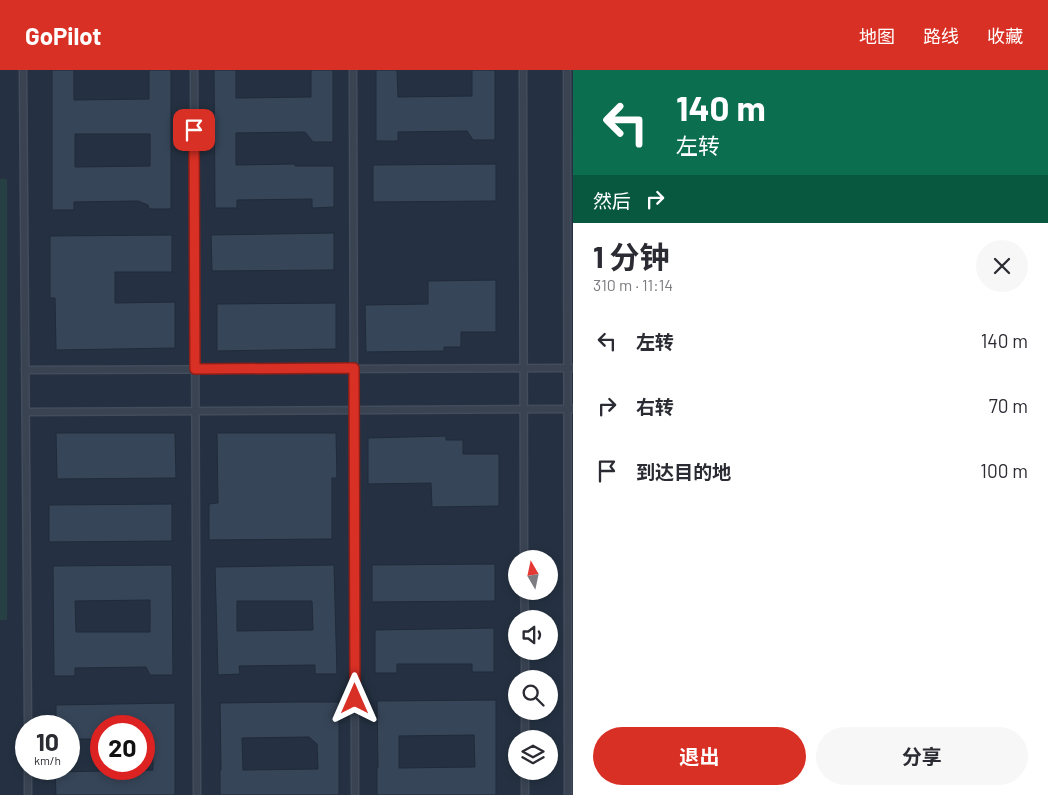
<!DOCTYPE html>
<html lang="zh">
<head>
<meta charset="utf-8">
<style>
  :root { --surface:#fff; --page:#f7f7f7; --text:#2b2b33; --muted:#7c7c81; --accent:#d93025 }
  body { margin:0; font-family:Barlow,"Noto Sans SC",sans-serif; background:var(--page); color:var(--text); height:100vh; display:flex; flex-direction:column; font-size:19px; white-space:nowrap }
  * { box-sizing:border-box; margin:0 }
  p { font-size:16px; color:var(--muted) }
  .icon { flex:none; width:28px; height:28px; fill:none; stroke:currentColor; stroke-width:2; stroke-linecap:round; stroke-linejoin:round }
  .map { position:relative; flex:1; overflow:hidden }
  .side { display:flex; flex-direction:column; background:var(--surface); width:475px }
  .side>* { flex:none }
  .guide { background:#0b6e4f; color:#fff; overflow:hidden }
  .needle { width:32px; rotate:351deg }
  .controls { position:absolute; left:508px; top:480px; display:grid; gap:10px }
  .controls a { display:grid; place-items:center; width:50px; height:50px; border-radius:50%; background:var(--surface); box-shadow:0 2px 8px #0003; font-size:25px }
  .speed { position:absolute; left:15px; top:645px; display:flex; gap:10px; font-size:25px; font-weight:700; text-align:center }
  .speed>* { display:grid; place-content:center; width:65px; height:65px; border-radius:50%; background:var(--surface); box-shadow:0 2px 8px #0003; line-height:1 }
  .speed small { font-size:12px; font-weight:400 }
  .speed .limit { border:8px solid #d22; background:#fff; color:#111 }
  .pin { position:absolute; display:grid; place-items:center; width:42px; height:42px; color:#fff; margin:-21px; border-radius:10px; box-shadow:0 2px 8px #0006 }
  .me { position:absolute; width:55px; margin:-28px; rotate:0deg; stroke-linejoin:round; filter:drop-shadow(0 0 4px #0008) }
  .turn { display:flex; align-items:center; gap:18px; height:105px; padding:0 20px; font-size:22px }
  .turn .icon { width:65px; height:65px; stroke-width:2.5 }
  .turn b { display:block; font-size:35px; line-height:42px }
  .then { display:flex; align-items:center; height:48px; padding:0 20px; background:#0003; gap:10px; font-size:19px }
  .round { display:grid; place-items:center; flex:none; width:52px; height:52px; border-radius:26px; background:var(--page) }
  .summary { display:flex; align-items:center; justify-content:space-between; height:85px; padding:0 20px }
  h1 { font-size:30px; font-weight:700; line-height:38px }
  .primary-button { display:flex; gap:10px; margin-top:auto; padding:10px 20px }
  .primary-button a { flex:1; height:58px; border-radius:30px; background:var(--accent); color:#fff; font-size:20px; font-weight:700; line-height:58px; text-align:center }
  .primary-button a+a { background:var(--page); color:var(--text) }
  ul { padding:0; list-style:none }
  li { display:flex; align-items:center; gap:15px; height:65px; padding:0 20px }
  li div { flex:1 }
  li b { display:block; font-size:19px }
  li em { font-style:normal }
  header { display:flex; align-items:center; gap:30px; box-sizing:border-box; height:70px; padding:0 25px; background:var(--accent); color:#fff }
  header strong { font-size:24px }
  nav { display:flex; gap:28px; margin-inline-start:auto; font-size:18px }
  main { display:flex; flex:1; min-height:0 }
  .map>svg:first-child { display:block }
  .green { fill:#274043 }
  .building { fill:#364558; stroke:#202a39; fill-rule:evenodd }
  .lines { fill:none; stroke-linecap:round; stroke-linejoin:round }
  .lane-casing { stroke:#434c5b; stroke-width:9 }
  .lane { stroke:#394352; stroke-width:6 }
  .route-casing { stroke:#8d1f18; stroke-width:12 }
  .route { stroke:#d93025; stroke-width:9 }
</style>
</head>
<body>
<header>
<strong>GoPilot</strong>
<nav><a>地图</a><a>路线</a><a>收藏</a></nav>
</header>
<main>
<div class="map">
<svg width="573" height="725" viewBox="0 0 573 725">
  <rect width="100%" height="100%" fill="#253142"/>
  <rect class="green" x="0" y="109" width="7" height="441"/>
  <g class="building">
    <path d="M 52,0 L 74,0 L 74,30 L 149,29 L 149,0 L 171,0 L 171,139 L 149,139 L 148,135 L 138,131 L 74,132 L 74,140 L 52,140 ZM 75,64 L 150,64 L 150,96 L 75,97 Z"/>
    <polygon points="214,0 236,0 236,28 311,27 311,0 333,0 333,72 313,72 305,62 236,63 236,95 295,94 295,96 334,96 334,137 312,138 312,129 237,130 237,138 215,138"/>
    <polygon points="376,0 397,0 398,27 472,26 472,0 495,0 495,70 473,70 467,61 398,62 398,71 376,71"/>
    <polygon points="496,94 496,131 373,132 373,95"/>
    <polygon points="334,163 334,200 212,201 211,165"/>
    <polygon points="172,165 172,202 115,202 115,233 175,232 175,278 56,280 55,228 50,228 50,166"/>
    <polygon points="496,210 496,262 461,262 461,277 444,277 444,281 366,282 365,235 428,234 428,211"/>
    <polygon points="336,233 336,279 217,281 217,234"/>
    <polygon points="56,363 175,363 176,408 57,409"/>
    <polygon points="217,363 336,363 337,408 332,408 332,469 209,470 209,434 218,433"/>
    <polygon points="446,366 446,370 463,370 463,384 499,384 499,436 432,437 431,413 368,414 368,368"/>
    <polygon points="172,434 172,471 49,472 49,435"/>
    <polygon points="495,494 495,531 372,532 372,495"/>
    <path d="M 172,495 L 173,605 L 150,605 L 146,597 L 75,598 L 75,606 L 54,606 L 53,496 ZM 150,530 L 150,562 L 76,562 L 75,531 Z"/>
    <path d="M 334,495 L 337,604 L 315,604 L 315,595 L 239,596 L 240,604 L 218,605 L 215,497 ZM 237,531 L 312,531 L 313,560 L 237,561 Z"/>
    <polygon points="494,558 494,602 472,602 472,594 397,594 397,603 375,603 375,560"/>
    <path d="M 496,630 L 496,725 L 377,725 L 377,698 L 378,698 L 377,631 ZM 474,665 L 475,697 L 399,698 L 399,666 Z"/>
    <path d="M 296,632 L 339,632 L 339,725 L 220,725 L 220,700 L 221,700 L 220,633 ZM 309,667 L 317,674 L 318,699 L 243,700 L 242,668 Z"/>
    <polygon points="175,633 175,725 56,725 55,702 153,700 153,668 144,668 144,656 101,656 101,669 69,669 69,656 56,656 56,635"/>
  </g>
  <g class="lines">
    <defs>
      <g id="lane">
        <polyline points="23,0 28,656"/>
        <polyline points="194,0 197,725"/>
        <polyline points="353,0 355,725"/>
        <polyline points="523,0 524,489"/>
        <polyline points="567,0 568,725"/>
        <polyline points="25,300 573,298"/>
        <polyline points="26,342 573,339"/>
        <polyline points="524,521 525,549"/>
        <polyline points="525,581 525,609"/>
        <polyline points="525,641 525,669"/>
        <polyline points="28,699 28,725"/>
        <polyline points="525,701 525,725"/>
      </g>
    </defs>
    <use href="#lane" class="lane-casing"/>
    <use href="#lane" class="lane"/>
  </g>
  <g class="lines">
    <defs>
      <polyline id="route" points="194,60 195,299 354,298 355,629"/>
    </defs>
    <use href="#route" class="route-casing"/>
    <use href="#route" class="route"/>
  </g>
</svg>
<div class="controls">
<a><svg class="needle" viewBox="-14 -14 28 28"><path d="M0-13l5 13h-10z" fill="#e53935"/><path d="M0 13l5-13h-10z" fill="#7c7c81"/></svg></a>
<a><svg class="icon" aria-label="sound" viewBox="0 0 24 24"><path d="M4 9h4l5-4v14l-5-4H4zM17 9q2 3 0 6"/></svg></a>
<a><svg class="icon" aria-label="search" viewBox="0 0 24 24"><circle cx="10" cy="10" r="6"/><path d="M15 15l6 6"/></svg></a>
<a><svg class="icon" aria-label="layers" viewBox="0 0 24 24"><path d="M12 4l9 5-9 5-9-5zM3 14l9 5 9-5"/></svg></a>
</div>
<div class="speed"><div>10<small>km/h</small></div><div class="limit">20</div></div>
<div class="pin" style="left:194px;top:60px;background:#d93025"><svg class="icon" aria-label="arrive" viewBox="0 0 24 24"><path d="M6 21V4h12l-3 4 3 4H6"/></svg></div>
<svg class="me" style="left:355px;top:629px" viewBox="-20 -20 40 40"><path d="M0-17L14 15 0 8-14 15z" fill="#d93025" stroke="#fff" stroke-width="4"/></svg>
</div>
<section class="side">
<div class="guide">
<div class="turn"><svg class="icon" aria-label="left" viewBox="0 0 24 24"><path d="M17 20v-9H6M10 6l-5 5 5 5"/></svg><div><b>140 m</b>左转</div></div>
<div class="then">然后<svg class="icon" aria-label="right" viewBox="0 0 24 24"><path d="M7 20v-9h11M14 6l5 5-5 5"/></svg></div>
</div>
<div class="summary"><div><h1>1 分钟</h1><p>310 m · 11:14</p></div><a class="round"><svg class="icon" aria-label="close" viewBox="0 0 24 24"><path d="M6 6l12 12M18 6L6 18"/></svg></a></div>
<ul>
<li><svg class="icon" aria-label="left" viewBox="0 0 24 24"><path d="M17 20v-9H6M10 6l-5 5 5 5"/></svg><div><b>左转</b></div><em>140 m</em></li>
<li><svg class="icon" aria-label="right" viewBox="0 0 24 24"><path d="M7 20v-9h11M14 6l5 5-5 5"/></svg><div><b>右转</b></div><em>70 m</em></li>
<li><svg class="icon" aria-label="arrive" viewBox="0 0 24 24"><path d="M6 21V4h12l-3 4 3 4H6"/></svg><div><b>到达目的地</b></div><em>100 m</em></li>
</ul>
<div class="primary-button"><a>退出</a><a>分享</a></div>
</section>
</main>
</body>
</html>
